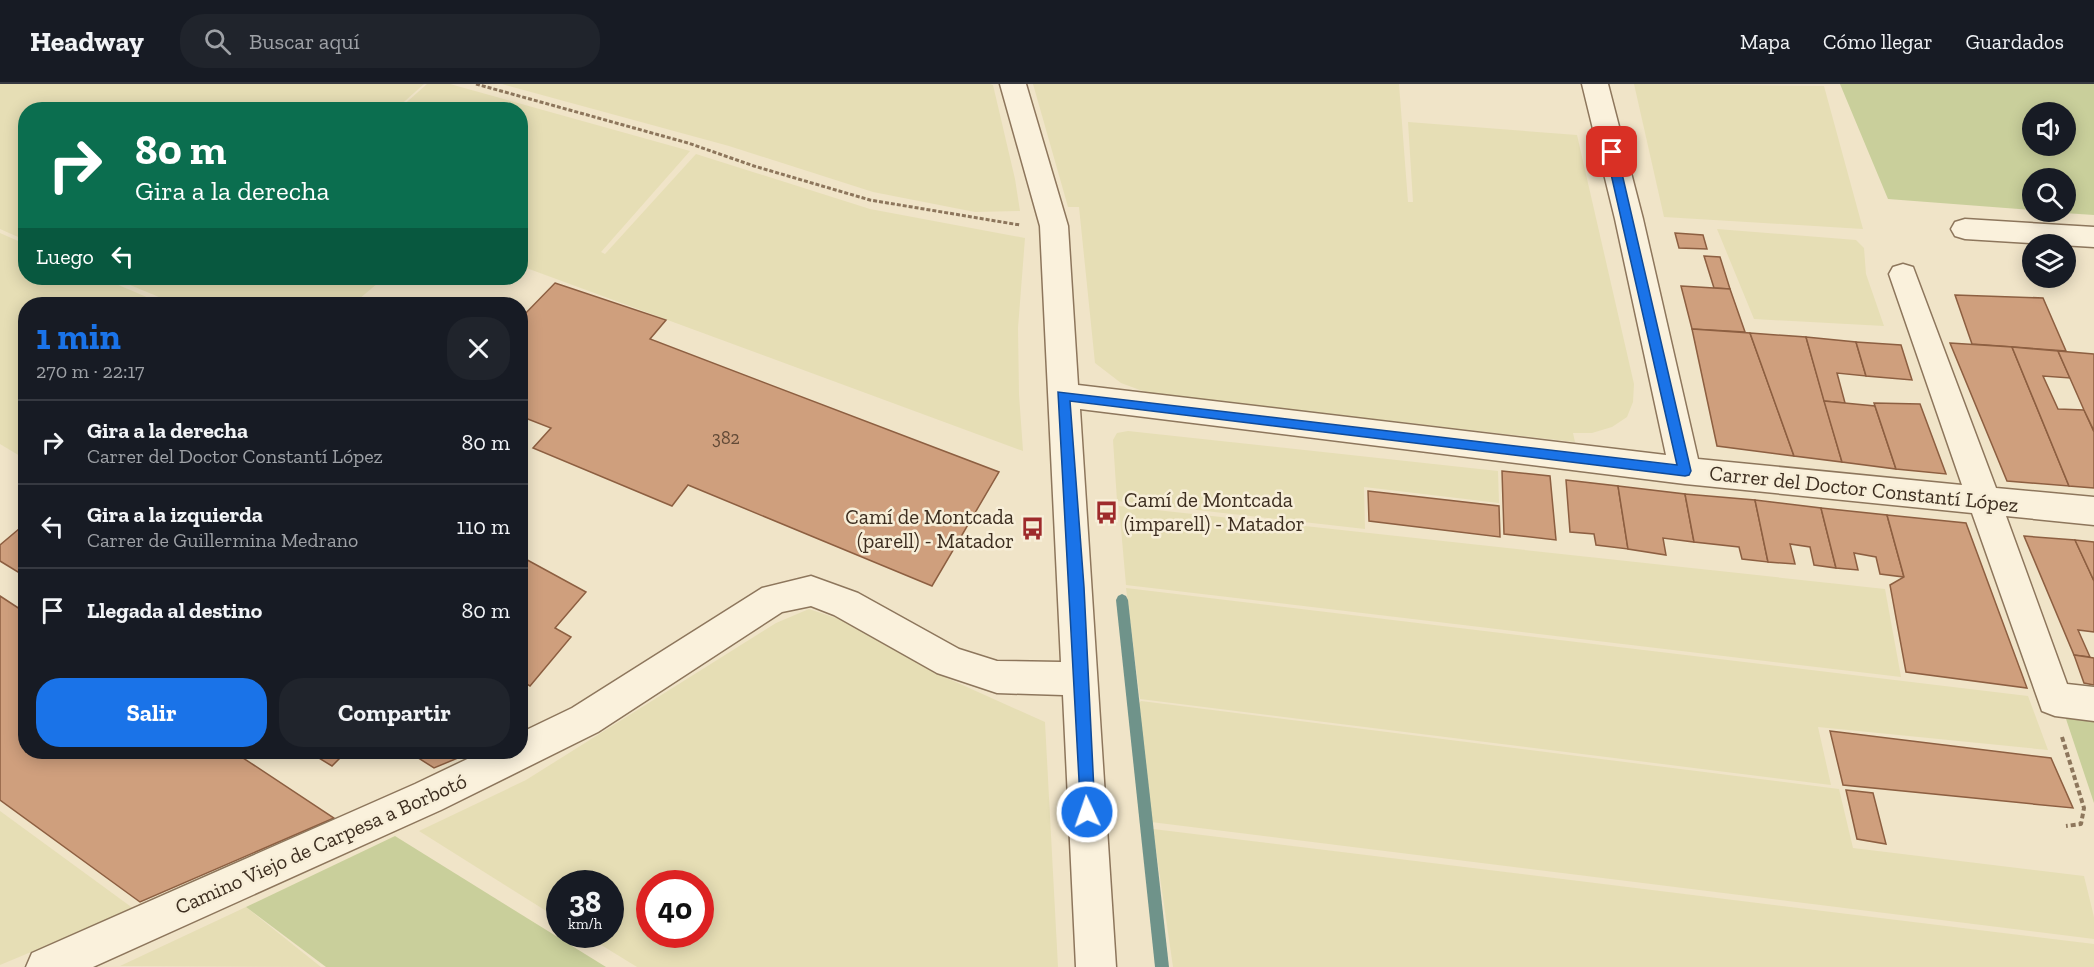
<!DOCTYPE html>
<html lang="es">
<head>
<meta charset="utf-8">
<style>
  :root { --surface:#171b24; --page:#20242c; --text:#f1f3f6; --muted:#9ea1a6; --line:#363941; --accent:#1a73e8 }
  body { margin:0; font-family:"Zilla Slab",serif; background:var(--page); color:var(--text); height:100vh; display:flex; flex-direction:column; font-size:22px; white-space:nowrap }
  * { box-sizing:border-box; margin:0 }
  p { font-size:20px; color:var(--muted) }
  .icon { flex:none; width:33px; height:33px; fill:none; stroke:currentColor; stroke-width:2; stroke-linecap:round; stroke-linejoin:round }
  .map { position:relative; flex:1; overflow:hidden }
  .side { position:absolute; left:18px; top:213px; width:510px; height:462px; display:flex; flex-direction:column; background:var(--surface); border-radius:24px; box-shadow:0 3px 15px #0003 }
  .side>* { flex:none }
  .banner { position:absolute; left:18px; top:18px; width:510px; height:183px; border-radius:24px; box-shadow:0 3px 15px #0003; background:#0b6e4f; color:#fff; overflow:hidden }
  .controls { position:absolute; left:2022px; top:18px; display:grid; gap:12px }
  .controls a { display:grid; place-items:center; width:54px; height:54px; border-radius:50%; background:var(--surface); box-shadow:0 3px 15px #0003; font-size:30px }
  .speed { position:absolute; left:546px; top:786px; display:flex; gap:12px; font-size:30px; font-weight:700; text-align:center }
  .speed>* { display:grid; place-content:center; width:78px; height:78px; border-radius:50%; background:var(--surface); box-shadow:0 3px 15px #0003; line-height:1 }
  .speed small { font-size:15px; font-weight:400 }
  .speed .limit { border:9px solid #d22; background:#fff; color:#111 }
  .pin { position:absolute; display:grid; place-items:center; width:51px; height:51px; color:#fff; margin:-26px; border-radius:12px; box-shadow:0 3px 9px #0006 }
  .me { position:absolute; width:66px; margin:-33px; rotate:357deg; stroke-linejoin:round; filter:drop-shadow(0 0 4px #0008) }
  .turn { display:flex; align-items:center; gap:21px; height:126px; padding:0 18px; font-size:27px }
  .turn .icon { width:78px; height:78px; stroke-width:2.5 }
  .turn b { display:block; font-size:42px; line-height:51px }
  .then { display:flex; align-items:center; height:57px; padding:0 18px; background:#0003; gap:12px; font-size:22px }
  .round { display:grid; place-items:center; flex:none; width:63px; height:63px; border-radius:24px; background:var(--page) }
  .head { display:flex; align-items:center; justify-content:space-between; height:102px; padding:0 18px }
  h1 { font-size:36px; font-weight:800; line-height:45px; color:var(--accent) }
  .action { display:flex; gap:12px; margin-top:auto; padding:12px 18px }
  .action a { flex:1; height:69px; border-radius:24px; background:var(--accent); color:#fff; font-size:24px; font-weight:800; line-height:69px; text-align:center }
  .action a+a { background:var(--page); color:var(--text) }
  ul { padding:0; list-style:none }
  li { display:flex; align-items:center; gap:18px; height:84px; padding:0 18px; border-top:2px solid var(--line) }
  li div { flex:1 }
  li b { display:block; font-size:22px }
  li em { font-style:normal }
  header { display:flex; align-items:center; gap:36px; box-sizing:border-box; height:84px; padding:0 30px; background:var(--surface); border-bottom:2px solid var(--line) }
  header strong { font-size:28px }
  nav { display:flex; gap:33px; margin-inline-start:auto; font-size:21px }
  .search { width:420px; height:54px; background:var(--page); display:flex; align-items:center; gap:15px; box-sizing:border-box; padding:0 21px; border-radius:24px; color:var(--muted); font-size:22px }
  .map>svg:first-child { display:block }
  .farmland { fill:#e6deb5; fill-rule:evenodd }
  .green { fill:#c9cf9b; fill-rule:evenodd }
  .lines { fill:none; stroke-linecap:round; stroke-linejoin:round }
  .stream { fill:#6f938a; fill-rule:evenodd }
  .building { fill:#cf9f7d; stroke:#8d5f41; stroke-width:1.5 }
  .minor-casing { stroke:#8d765c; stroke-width:3 }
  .path-far1 { stroke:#8d765c; stroke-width:3; stroke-dasharray:4 2; stroke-linecap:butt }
  .path { stroke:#8d765c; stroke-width:4; stroke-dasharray:5 3; stroke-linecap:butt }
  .minor { fill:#faf1dc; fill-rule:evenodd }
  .route { fill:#1a73e8; stroke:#114b97; stroke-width:1.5 }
  .labels { text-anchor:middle; stroke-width:5; stroke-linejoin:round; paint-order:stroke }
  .number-label { font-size:18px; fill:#624a37 }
  .street-label { font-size:21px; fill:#3d2e20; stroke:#f7eed8 }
  .poi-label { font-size:21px; fill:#3d2e20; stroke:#f7eed8; text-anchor:start }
</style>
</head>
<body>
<header>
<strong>Headway</strong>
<div class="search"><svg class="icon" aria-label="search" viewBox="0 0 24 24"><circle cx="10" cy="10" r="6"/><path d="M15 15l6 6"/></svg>Buscar aquí</div>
<nav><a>Mapa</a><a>Cómo llegar</a><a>Guardados</a></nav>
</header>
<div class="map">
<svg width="2094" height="883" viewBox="0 0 2094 883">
  <rect width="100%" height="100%" fill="#f0e4c8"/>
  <g class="farmland">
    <polygon points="0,0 424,0 396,25 26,26 25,156 0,145"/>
    <polygon points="427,0 450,0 690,67 601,168 605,170 696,70 870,125 1025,154 1018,244 1019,311 1023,367 521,182 520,26 399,25"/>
    <polygon points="502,0 990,0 993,1 1015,95 1020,127 975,128 873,108 729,62"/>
    <polygon points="1033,0 1399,0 1408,118 1413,118 1408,38 1577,51 1634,300 1633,318 1627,333 1612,343 1592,349 1573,349 1575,358 1148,309 1121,299 1095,279 1079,123 1068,123"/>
    <polygon points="1634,0 1824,2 1863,145 1664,133"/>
    <polygon points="1717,145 1856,156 1864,164 1866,190 1884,242 1754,235"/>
    <polygon points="0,149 25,160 26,194 102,194 163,220 26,220 25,375 0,360"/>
    <polygon points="113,194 384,194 353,220 176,220"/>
    <polygon points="1128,347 1498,387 1499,419 1364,403 1365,445 1117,417 1113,356 1117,349"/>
    <polygon points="1119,422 1885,505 1901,593 1126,501"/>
    <polygon points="1126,504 2028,612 2048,666 1818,643 1831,701 1140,615"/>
    <path d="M 809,525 L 839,535 L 885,556 L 938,590 L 1045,638 L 1058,883 L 637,883 L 585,851 L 610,850 L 610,800 L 560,800 L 559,835 L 419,747 L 526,696 L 776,539 ZM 650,800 L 700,800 L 700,850 L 650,850 Z"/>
    <polygon points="1141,617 1839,705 1853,764 2084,792 2094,833 2094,855 1151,738 1138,620"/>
    <polygon points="0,727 134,825 0,881"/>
    <polygon points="1153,745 2094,860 2094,883 1173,883"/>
    <polygon points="246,823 321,883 120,882"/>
  </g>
  <g class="green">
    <path d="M 1840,0 L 2094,0 L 2094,131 L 2049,128 L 2066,128 L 2066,94 L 2032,94 L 2032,126 L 1888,115 ZM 2032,28 L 2066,28 L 2066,62 L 2032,62 Z"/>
    <polygon points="2063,626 2094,629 2094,719"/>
    <polygon points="395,752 606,883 326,883 246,823"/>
  </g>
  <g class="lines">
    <polygon class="stream" points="1122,510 1126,512 1128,516 1169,883 1155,883 1116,516 1118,512"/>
  </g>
  <g class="building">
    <polygon points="1675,149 1703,151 1707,165 1679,164"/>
    <polygon points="1704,172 1720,173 1730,205 1714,204"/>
    <polygon points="555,199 666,236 650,255 999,388 932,502 688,401 672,422 533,364 551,344 520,332 520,235"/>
    <polygon points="1681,202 1730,205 1745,248 1692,245"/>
    <polygon points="1955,211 2043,214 2066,267 1972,260"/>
    <polygon points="1692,245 1750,249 1794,372 1717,362"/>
    <polygon points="1750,249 1806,253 1842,378 1794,372"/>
    <polygon points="1806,253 1856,258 1866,292 1837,289 1845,319 1824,317"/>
    <polygon points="1856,258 1901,261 1912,296 1866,292"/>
    <polygon points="1950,259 2012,263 2069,402 2007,397"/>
    <polygon points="2012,263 2058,267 2070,294 2043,292 2058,325 2084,326 2094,348 2094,404 2069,402"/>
    <polygon points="2058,267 2094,270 2094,347 2084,326"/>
    <polygon points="1824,317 1875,322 1896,385 1842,378"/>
    <polygon points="1874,319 1920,320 1946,390 1896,385"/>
    <polygon points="1502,387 1550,392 1556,456 1504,450"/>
    <polygon points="1566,396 1618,402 1628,465 1596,461 1594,450 1570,448"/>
    <polygon points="1618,402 1685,410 1694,458 1663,454 1666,471 1628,465"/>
    <polygon points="1368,407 1499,422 1500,453 1369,437"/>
    <polygon points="1685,410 1755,416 1768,478 1742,475 1739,463 1694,458"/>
    <polygon points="1755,416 1821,424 1836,484 1814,481 1810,463 1790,460 1795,480 1768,478"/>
    <polygon points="1821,424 1887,431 1904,493 1880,490 1876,473 1854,469 1858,486 1836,484"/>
    <polygon points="1887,431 1966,439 2027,604 1906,588 1890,501 1904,493"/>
    <polygon points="26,439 26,493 0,477 0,461"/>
    <polygon points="2024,452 2075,456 2094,497 2094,548 2078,546 2090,573 2074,571"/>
    <polygon points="2075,456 2094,458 2094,497"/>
    <polygon points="520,472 586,508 555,544 571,553 530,602 520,596"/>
    <polygon points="0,512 26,529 26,668 234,668 334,734 140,818 0,716"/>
    <polygon points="2074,571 2094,574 2094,601 2084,599"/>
    <polygon points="1830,647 2051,674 2073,724 1843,701"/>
    <polygon points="309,668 346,668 332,682"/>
    <polygon points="409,668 472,668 434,684"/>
    <polygon points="1846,706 1873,709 1886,760 1857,755"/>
  </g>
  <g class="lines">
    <defs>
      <g id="minor">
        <polygon points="1000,0 1026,0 1068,142 1078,301 1666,371 1615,135 1582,0 1608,0 1643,135 1698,375 1962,401 1889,190 1893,183 1903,180 1913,183 1996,404 2094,413 2094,441 2006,432 2067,600 2094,603 2094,637 2055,632 2042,627 1972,429 1685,400 1080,325 1116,883 1076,883 1063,611 997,609 937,589 834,531 811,522 782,528 598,648 441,726 93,883 26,883 32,869 415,700 482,668 520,668 520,649 572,624 762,504 811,492 858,509 959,565 997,577 1061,578 1040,142"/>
        <polygon points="1965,135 2094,143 2094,163 1965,155 1955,152 1951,145 1955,138"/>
      </g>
    </defs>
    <use href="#minor" class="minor-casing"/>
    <polyline class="path-far1" points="476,0 688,59 754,82 870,116 1020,141"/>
    <polyline class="path" points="2062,653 2084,724 2081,740 2066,742"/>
    <use href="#minor" class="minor"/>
  </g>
  <polygon class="route" points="1612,64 1617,68 1691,387 1689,391 1685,392 1070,317 1084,503 1095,728 1092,733 1087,736 1081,733 1058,308 1677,381 1606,68"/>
  <defs>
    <symbol id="bus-bare" viewBox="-9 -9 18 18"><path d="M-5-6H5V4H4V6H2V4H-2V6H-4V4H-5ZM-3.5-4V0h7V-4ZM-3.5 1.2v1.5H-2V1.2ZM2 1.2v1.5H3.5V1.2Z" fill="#9e2a2b" stroke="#f7eed8" stroke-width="2.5" paint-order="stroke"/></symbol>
  </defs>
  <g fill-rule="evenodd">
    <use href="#bus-bare" x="1090" y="412" width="33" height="33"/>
    <use href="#bus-bare" x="1016" y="428" width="33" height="33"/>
  </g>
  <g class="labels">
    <g class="number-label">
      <text x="726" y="360">382</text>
    </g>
    <g class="street-label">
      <text transform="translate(1864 405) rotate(6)" y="7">Carrer del Doctor Constantí López</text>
      <text transform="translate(321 760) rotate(-24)" y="7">Camino Viejo de Carpesa a Borbotó</text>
    </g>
    <g class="poi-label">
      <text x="1124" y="423">Camí de Montcada<tspan x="1124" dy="24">(imparell) - Matador</tspan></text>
      <text x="1014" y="440" text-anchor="end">Camí de Montcada<tspan x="1014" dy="24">(parell) - Matador</tspan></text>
    </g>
  </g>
</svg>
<div class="controls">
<a><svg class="icon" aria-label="sound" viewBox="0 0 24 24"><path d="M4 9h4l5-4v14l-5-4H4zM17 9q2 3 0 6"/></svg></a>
<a><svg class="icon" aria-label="search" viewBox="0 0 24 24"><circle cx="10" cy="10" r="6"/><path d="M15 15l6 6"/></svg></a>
<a><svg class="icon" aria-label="layers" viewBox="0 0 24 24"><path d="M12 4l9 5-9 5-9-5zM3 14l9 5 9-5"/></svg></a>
</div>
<div class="speed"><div>38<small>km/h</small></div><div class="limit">40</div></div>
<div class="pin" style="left:1612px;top:68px;background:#d93025"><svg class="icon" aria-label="arrive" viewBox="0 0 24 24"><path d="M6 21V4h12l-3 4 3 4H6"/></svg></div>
<svg class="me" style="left:1087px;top:728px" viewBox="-20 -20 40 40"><circle r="17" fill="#1a73e8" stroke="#fff" stroke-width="3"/><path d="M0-11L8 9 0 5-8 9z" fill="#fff"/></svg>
<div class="banner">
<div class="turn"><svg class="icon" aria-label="right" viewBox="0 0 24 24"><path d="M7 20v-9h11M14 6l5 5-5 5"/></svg><div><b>80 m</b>Gira a la derecha</div></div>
<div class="then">Luego<svg class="icon" aria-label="left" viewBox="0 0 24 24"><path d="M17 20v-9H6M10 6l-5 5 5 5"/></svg></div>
</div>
<section class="side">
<div class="head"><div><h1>1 min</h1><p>270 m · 22:17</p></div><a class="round"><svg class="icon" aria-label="close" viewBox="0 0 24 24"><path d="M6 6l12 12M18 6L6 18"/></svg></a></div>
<ul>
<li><svg class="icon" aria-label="right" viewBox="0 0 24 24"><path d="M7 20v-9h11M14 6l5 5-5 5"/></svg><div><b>Gira a la derecha</b><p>Carrer del Doctor Constantí López</p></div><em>80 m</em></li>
<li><svg class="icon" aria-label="left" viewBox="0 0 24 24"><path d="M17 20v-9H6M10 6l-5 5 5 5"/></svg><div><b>Gira a la izquierda</b><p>Carrer de Guillermina Medrano</p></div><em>110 m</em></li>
<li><svg class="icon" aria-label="arrive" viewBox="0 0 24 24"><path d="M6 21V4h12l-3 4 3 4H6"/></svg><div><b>Llegada al destino</b></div><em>80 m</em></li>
</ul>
<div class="action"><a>Salir</a><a>Compartir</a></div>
</section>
</div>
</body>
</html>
